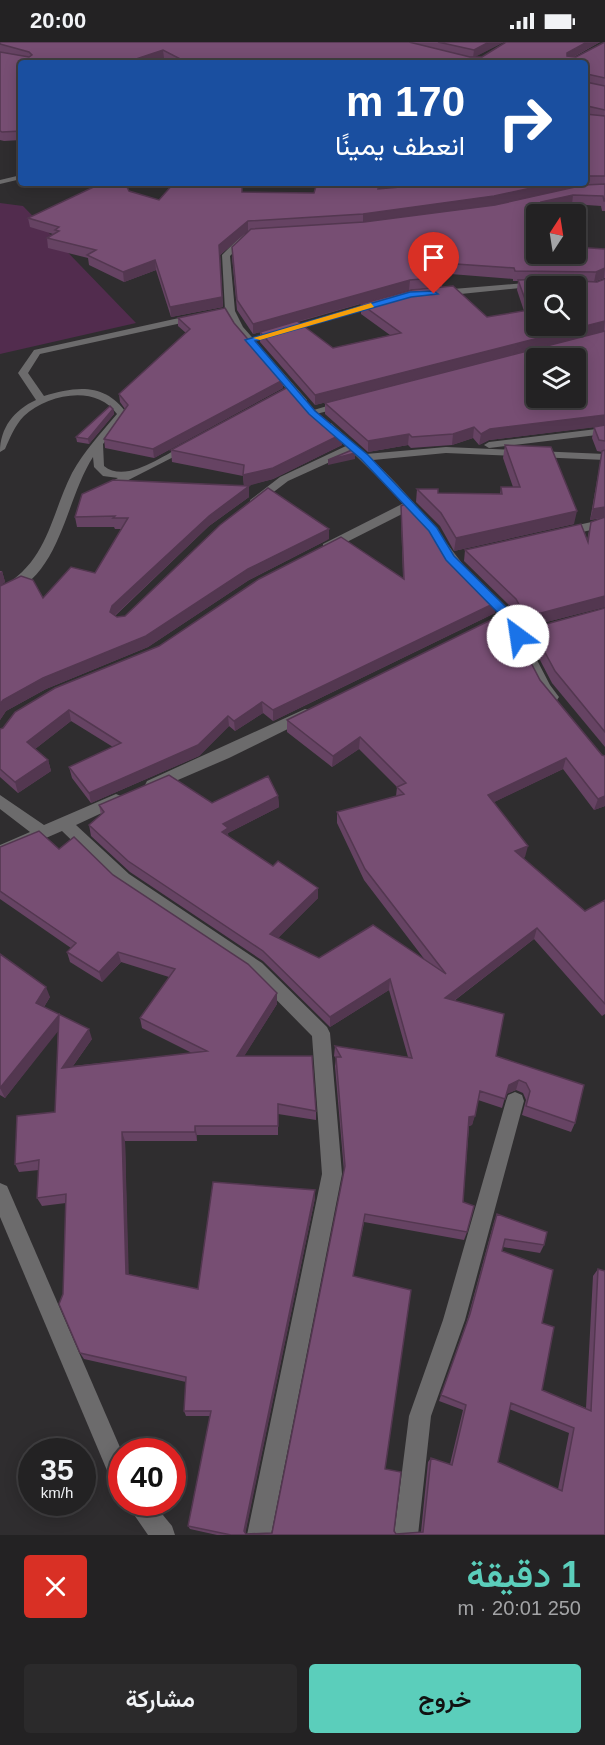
<!DOCTYPE html>
<html lang="ar">
<head>
<meta charset="utf-8">
<style>
  :root { --surface:#232223; --page:#2b2a2b; --text:#f1f3f6; --muted:#a3a4a6; --line:#403f41; --accent:#5bcebb }
  body { margin:0; font-family:Helvetica,Vazirmatn,sans-serif; background:var(--page); color:var(--text); direction:rtl; height:100vh; display:flex; flex-direction:column; font-size:22px; white-space:nowrap }
  * { box-sizing:border-box; margin:0 }
  p { font-size:20px; color:var(--muted) }
  .icon { flex:none; width:33px; height:33px; fill:none; stroke:currentColor; stroke-width:2; stroke-linecap:round; stroke-linejoin:round }
  .map { position:relative; height:1493px; overflow:hidden; direction:ltr }
  .drawer { display:flex; flex-direction:column; background:var(--surface); flex:1 }
  .drawer>* { flex:none }
  .top-card { position:absolute; left:18px; top:18px; width:570px; height:126px; border-radius:6px; box-shadow:0 3px 15px #0003,0 0 0 2px var(--line); direction:rtl; background:#1a4fa0; color:#fff; overflow:hidden }
  .needle { width:39px; rotate:12deg }
  .controls { position:absolute; left:526px; top:162px; display:grid; gap:12px }
  .controls a { display:grid; place-items:center; width:60px; height:60px; border-radius:6px; background:var(--surface); box-shadow:0 3px 15px #0003,0 0 0 2px var(--line); font-size:30px }
  .speed { position:absolute; left:18px; top:1396px; display:flex; gap:12px; font-size:30px; font-weight:700; text-align:center }
  .speed>* { display:grid; place-content:center; width:78px; height:78px; border-radius:50%; background:var(--surface); box-shadow:0 3px 15px #0003,0 0 0 2px var(--line); line-height:1 }
  .speed small { font-size:15px; font-weight:400 }
  .speed .limit { border:9px solid #d22; background:#fff; color:#111 }
  .pin { position:absolute; display:grid; place-items:center; width:51px; height:51px; color:#fff; margin:-62px -26px; border-radius:50% 50% 50% 0; rotate:-45deg; box-shadow:0 0 6px #0007 }
  .pin .icon { rotate:45deg }
  .me { position:absolute; width:66px; margin:-33px; rotate:329deg; stroke-linejoin:round; filter:drop-shadow(0 0 4px #0008) }
  .turn { display:flex; align-items:center; gap:21px; height:126px; padding:0 24px; font-size:27px }
  .turn .icon { width:78px; height:78px; stroke-width:2.5 }
  .turn b { display:block; font-size:42px; line-height:51px }
  .round { display:grid; place-items:center; flex:none; width:63px; height:63px; border-radius:6px; background:var(--page) }
  .overview { display:flex; align-items:center; justify-content:space-between; height:102px; padding:0 24px }
  h1 { font-size:36px; font-weight:600; line-height:45px; color:var(--accent) }
  .primary-button { display:flex; gap:12px; margin-top:auto; padding:12px 24px }
  .primary-button a { flex:1; height:69px; border-radius:6px; background:var(--accent); color:#111; font-size:24px; font-weight:600; line-height:69px; text-align:center }
  .primary-button a+a { background:var(--page); color:var(--text) }
  .status { display:flex; justify-content:space-between; align-items:center; height:42px; padding:0 30px; background:var(--surface); direction:ltr }
  .status svg { height:16px; fill:currentColor }
  .map>svg:first-child { display:block }
  .green { fill:#522c4e }
  .lines { fill:none; stroke-linecap:round; stroke-linejoin:round }
  .minor { fill:#6c6b6c; fill-rule:evenodd }
  .wall { fill:#664363; fill-rule:evenodd }
  .shaded-wall { fill:#533750 }
  .building { fill:#774e73; stroke:#533750; stroke-width:1.5; fill-rule:evenodd }
  .route { fill:#1a73e8; stroke:#114b97; stroke-width:1.5 }
  .slow { fill:#f59e0b }
</style>
</head>
<body>
<div class="status"><b>20:00</b><svg viewBox="0 0 49 12"><path d="M0 12V9h3v3zM5 12V6h3v6zM10 12V3h3v9zM15 12V0h3v12zM26 1h20v11H26zM47 4h2v5h-2z"/></svg></div>
<div class="map">
<svg width="605" height="1493" viewBox="0 0 605 1493">
  <rect width="100%" height="100%" fill="#2f2d2f"/>
  <polygon class="green" points="0,161 23,164 136,281 0,312"/>
  <g class="lines">
    <g class="minor">
      <polygon points="21,133 21,137 0,142 0,138"/>
      <polygon points="243,192 250,194 230,214 235,269 243,285 307,358 307,362 299,362 236,288 225,269 222,213"/>
      <polygon points="537,240 540,241 540,244 441,254 437,251 441,248"/>
      <polygon points="376,259 383,261 287,290 279,288"/>
      <path d="M 197,272 L 202,275 L 200,277 L 40,312 L 28,331 L 44,354 C 77,344 106,341 127,372 L 103,402 L 104,424 C 126,442 164,413 184,403 L 193,405 L 105,450 L 101,449 L 101,445 L 118,436 L 103,434 L 94,425 L 93,415 C 64,460 61,539 0,555 L 0,546 C 48,520 50,475 72,431 C 84,409 101,391 117,372 C 96,342 48,352 24,374 C 15,383 10,396 5,407 L 0,410 C 0,386 14,368 36,358 L 18,331 L 34,308 Z"/>
      <polygon points="344,359 349,362 348,364 312,373 307,370"/>
      <path d="M 323,381 L 331,381 L 366,412 L 446,405 L 605,412 L 605,418 L 446,411 L 373,418 C 408,451 436,487 465,525 L 459,529 L 450,523 L 410,468 L 331,508 L 323,508 L 323,502 L 404,461 L 352,410 L 288,439 L 258,462 L 250,462 L 250,458 L 280,435 L 346,404 L 323,385 Z"/>
      <polygon points="605,386 605,392 489,406 484,403 489,400"/>
      <polygon points="605,477 605,485 564,494 558,490 560,487"/>
      <polygon points="484,546 488,547 512,570 550,643 559,655 557,658 547,658 539,648 502,575 478,550"/>
      <polygon points="305,667 310,668 312,672 310,676 229,716 157,747 147,747 145,743 147,739"/>
      <polygon points="116,752 121,754 124,758 121,762 76,783 129,832 262,921 327,985 330,991 342,1132 271,1493 247,1493 322,1132 312,994 250,931 117,842 62,789 0,816 0,803 30,790 0,767 0,753 44,783"/>
      <polygon points="515,1050 522,1053 524,1059 465,1278 431,1374 418,1493 394,1493 409,1374 443,1278 506,1059 508,1053"/>
      <polygon points="0,1141 7,1144 122,1410 122,1449 114,1445 0,1175"/>
      <polygon points="126,1461 153,1461 172,1484 175,1493 148,1493"/>
    </g>
  </g>
  <g class="wall">
    <path d="M 0,0 L 504,0 L 474,15 L 482,15 L 506,0 L 600,0 L 574,15 L 576,15 L 605,0 L 605,169 L 602,169 L 601,164 L 572,162 L 545,169 L 537,212 L 605,207 L 605,236 L 594,240 L 597,240 L 605,237 L 605,289 L 315,363 L 260,300 L 260,290 L 253,292 L 237,268 L 232,215 L 249,189 L 248,189 L 220,213 L 223,265 L 171,275 L 156,228 L 124,240 L 89,223 L 88,216 L 48,206 L 47,196 L 53,192 L 30,185 L 28,176 L 129,149 L 159,158 L 242,150 L 314,151 L 379,147 L 448,141 L 585,141 L 585,21 L 173,21 L 164,16 L 149,21 L 21,21 L 21,98 L 4,99 L 0,98 ZM 438,231 L 513,237 L 513,239 L 518,239 L 517,248 L 524,269 L 487,275 L 361,262 L 361,272 L 390,293 L 333,306 L 298,280 L 409,248 L 442,245 L 443,235 Z"/>
    <polygon points="178,276 234,281 283,338 283,346 154,416 105,406 104,397 125,367 120,360 119,352 186,291 178,284"/>
    <polygon points="605,289 605,565 523,586 514,568 464,519 465,508 587,498 591,480 603,476 590,478 602,410 597,409 592,396 594,385 489,398 479,403 473,396 452,403 411,406 408,403 368,410 325,372 325,361"/>
    <polygon points="113,367 114,372 89,402 77,400 76,395"/>
    <polygon points="342,403 273,437 245,444 249,455 209,484 115,574 117,575 125,574 329,497 249,538 148,605 46,647 6,669 0,678 0,529 2,529 5,540 0,544 43,556 95,531 122,487 115,487 114,485 77,485 75,475 244,444 243,434 172,420 171,408"/>
    <polygon points="505,403 574,482 454,509 440,484 416,460 417,447 438,451 500,452 501,445 513,445 503,416"/>
    <polygon points="401,464 446,510 495,571 273,679 263,671 235,689 229,684 199,714 91,761 72,736 69,725 113,705 71,679 35,707 48,718 51,729 18,751 0,735 0,687 403,536 401,475"/>
    <polygon points="605,566 605,705 552,641 529,597 532,586"/>
    <path d="M 540,638 L 602,713 L 605,764 L 594,768 L 563,727 L 494,760 L 525,815 L 523,816 L 585,869 L 605,858 L 605,972 L 602,974 L 534,897 L 454,959 L 496,1014 L 575,1081 L 571,1090 L 522,1073 L 526,1058 L 523,1051 L 516,1048 L 506,1052 L 502,1066 L 478,1058 L 472,1083 L 469,1084 L 463,1160 L 467,1190 L 464,1198 L 364,1180 L 353,1234 L 385,1427 L 394,1489 L 396,1492 L 421,1490 L 428,1420 L 431,1416 L 450,1422 L 463,1368 L 439,1359 L 467,1279 L 494,1180 L 497,1172 L 544,1203 L 540,1211 L 503,1205 L 502,1209 L 542,1281 L 542,1348 L 586,1366 L 593,1234 L 598,1227 L 605,1493 L 217,1493 L 190,1487 L 188,1484 L 210,1374 L 186,1374 L 184,1369 L 186,1340 L 84,1317 L 80,1311 L 63,1252 L 66,1161 L 42,1164 L 37,1156 L 39,1128 L 19,1130 L 15,1122 L 55,1070 L 58,988 L 5,1056 L 0,1053 L 0,912 L 50,955 L 44,965 L 92,997 L 73,1024 L 192,1011 L 142,986 L 140,976 L 169,935 L 121,920 L 102,940 L 70,920 L 67,910 L 71,906 L 0,857 L 0,805 L 59,807 L 113,833 L 277,962 L 244,1014 L 316,1069 L 316,1078 L 278,1072 L 278,1093 L 197,1093 L 197,1099 L 125,1099 L 128,1232 L 198,1247 L 315,1148 L 315,1156 L 245,1491 L 246,1492 L 272,1491 L 344,1129 L 335,1024 L 336,1016 L 334,1014 L 335,1004 L 408,1015 L 389,948 L 330,985 L 263,919 L 130,830 L 91,794 L 89,783 L 101,773 L 99,763 L 212,761 L 278,754 L 279,765 L 228,791 L 228,794 L 273,824 L 318,846 L 318,856 L 278,896 L 319,916 L 425,918 L 364,838 L 337,781 L 337,770 L 396,754 L 397,745 L 359,707 L 332,725 L 287,690 L 287,678 ZM 509,1367 L 569,1391 L 558,1447 L 498,1420 Z"/>
  </g>
  <g class="shaded-wall">
    <polygon points="489,0 504,0 473,16 474,8"/>
    <polygon points="587,0 600,0 566,19 567,11"/>
    <polygon points="163,8 164,16 149,21 124,21"/>
    <polygon points="554,141 582,141 582,144 493,164 363,182 363,172"/>
    <polygon points="573,153 572,162 540,170 541,160"/>
    <polygon points="248,179 248,189 220,213 219,203"/>
    <polygon points="155,218 156,228 124,240 123,230"/>
    <polygon points="605,226 604,236 594,240 596,230"/>
    <polygon points="410,238 409,248 253,292 253,282"/>
    <polygon points="222,255 223,265 171,275 170,265"/>
    <polygon points="605,279 604,289 315,363 315,353"/>
    <polygon points="283,338 283,346 154,416 153,407"/>
    <polygon points="113,367 114,372 89,402 88,397"/>
    <polygon points="605,373 605,384 489,398 479,403 481,392 490,387"/>
    <polygon points="474,385 473,396 452,403 453,392"/>
    <polygon points="342,392 342,403 273,437 244,445 243,433"/>
    <polygon points="409,392 408,403 368,410 368,399"/>
    <polygon points="355,411 355,417 328,423 328,418"/>
    <polygon points="249,444 249,455 209,484 113,575 110,570 112,564 209,474"/>
    <polygon points="605,465 605,475 590,478 593,467"/>
    <polygon points="577,469 574,482 454,509 456,496"/>
    <polygon points="329,487 329,497 249,538 148,605 46,647 6,669 0,678 0,662 3,658 248,527"/>
    <polygon points="2,529 5,540 0,544 0,531"/>
    <polygon points="605,554 605,565 523,586 526,575"/>
    <polygon points="497,560 495,571 273,679 273,668"/>
    <polygon points="262,660 263,671 235,689 234,679"/>
    <polygon points="69,668 71,679 30,711 27,700"/>
    <polygon points="228,674 229,684 199,714 91,761 89,751"/>
    <polygon points="360,695 359,707 332,725 333,714"/>
    <polygon points="566,716 563,727 486,764 488,753"/>
    <polygon points="48,718 51,729 18,751 15,740"/>
    <polygon points="278,754 279,765 228,791 229,797 222,790 223,782"/>
    <polygon points="605,754 605,764 594,768 598,757"/>
    <polygon points="528,804 525,815 512,820 515,809"/>
    <polygon points="318,846 318,856 271,903 270,892"/>
    <polygon points="537,886 534,897 443,967 445,956"/>
    <polygon points="118,910 121,920 102,940 99,930"/>
    <polygon points="390,937 389,948 330,985 330,975"/>
    <polygon points="46,945 50,955 40,971 36,961"/>
    <polygon points="277,951 277,962 238,1024 237,1014"/>
    <polygon points="59,973 63,983 5,1056 0,1046"/>
    <polygon points="89,987 92,997 65,1035 62,1026"/>
    <polygon points="519,1038 516,1048 506,1052 509,1043"/>
    <polygon points="475,1074 472,1083 466,1084 469,1075"/>
    <polygon points="195,1084 197,1093 197,1099 195,1090"/>
    <polygon points="122,1090 125,1099 129,1239 126,1232"/>
    <polygon points="315,1148 315,1156 245,1493 244,1489"/>
  </g>
  <g class="building">
    <polygon points="0,0 409,0 470,15 482,15 506,0 587,0 567,11 567,14 576,15 605,0 605,36 587,32 585,33 585,21 188,21 163,8 124,21 21,21 21,89 2,90 0,89 0,10 29,15 32,13 29,10 0,2"/>
    <polygon points="438,0 489,0 474,8"/>
    <polygon points="585,36 586,40 605,44 605,68 587,64 585,71"/>
    <polygon points="585,72 605,74 605,134 585,134"/>
    <polygon points="102,141 125,141 129,149 159,158 174,141 242,141 242,150 314,151 317,141 379,141 378,147 448,141 554,141 494,154 363,172 248,179 219,203 222,255 170,265 155,218 123,230 87,213 96,208 47,196 59,189 55,188 59,185 28,176"/>
    <polygon points="605,142 605,159 604,159 603,154 573,153 541,160 547,172 537,172 537,212 576,212 576,205 605,207 605,226 596,230 515,229 514,226 426,220 443,235 410,238 253,282 237,258 232,205 251,187 364,180 495,163 584,143"/>
    <path d="M 576,236 L 578,239 L 597,240 L 605,237 L 605,279 L 315,353 L 260,290 L 297,279 L 333,306 L 401,291 L 361,262 L 412,248 L 453,244 L 487,275 L 529,268 L 518,238 ZM 537,244 L 576,244 L 576,284 L 537,284 Z"/>
    <polygon points="225,266 234,281 283,338 153,407 104,397 128,363 119,352 190,287 178,276"/>
    <path d="M 605,289 L 605,373 L 490,387 L 481,392 L 474,385 L 453,392 L 412,395 L 409,392 L 368,399 L 325,361 ZM 537,316 L 576,316 L 576,356 L 537,356 Z"/>
    <polygon points="290,344 307,362 342,392 273,426 243,433 244,423 171,408"/>
    <polygon points="110,364 113,367 88,397 76,395"/>
    <polygon points="605,383 605,399 599,398 594,385"/>
    <polygon points="505,403 551,405 577,469 456,496 441,471 417,447 438,447 438,451 502,452 501,445 520,445"/>
    <polygon points="352,408 355,411 328,418"/>
    <polygon points="605,408 605,465 593,467 602,409"/>
    <polygon points="113,438 249,444 209,474 112,564 110,570 117,575 125,574 220,483 268,446 329,487 248,527 146,594 43,636 3,658 0,662 0,544 21,534 33,538 43,556 71,525 95,531 128,476 113,476 115,474 75,475 82,452"/>
    <polygon points="409,460 428,481 446,510 497,560 273,668 262,660 234,679 228,674 198,703 89,751 69,725 121,701 69,668 27,700 48,718 15,740 0,727 0,687 3,686 15,670 55,646 159,604 259,537 341,495 404,537 401,464"/>
    <polygon points="605,475 605,554 526,575 516,557 465,508 581,482 588,500 591,480"/>
    <polygon points="605,566 605,690 555,629 532,586"/>
    <path d="M 505,571 L 540,638 L 602,713 L 605,714 L 605,754 L 598,757 L 566,716 L 488,753 L 528,804 L 515,809 L 585,869 L 605,858 L 605,962 L 537,886 L 445,956 L 504,972 L 496,1014 L 584,1043 L 575,1081 L 526,1064 L 530,1049 L 526,1041 L 519,1038 L 509,1043 L 505,1057 L 480,1049 L 475,1074 L 469,1075 L 463,1160 L 474,1164 L 467,1190 L 365,1172 L 353,1234 L 411,1248 L 385,1427 L 401,1430 L 394,1489 L 396,1492 L 423,1490 L 431,1416 L 452,1423 L 466,1363 L 441,1353 L 470,1272 L 497,1172 L 547,1190 L 544,1203 L 505,1197 L 502,1209 L 553,1228 L 542,1281 L 554,1285 L 542,1348 L 591,1369 L 598,1227 L 605,1229 L 605,1493 L 231,1493 L 188,1484 L 211,1369 L 184,1369 L 186,1335 L 80,1311 L 59,1262 L 63,1252 L 66,1152 L 37,1156 L 39,1118 L 15,1122 L 17,1074 L 55,1070 L 59,973 L 0,1046 L 0,912 L 46,945 L 36,961 L 89,987 L 62,1026 L 207,1009 L 140,976 L 175,927 L 118,910 L 99,930 L 67,910 L 76,901 L 0,849 L 0,805 L 39,789 L 59,807 L 74,795 L 113,833 L 248,922 L 277,951 L 237,1014 L 312,1014 L 316,1069 L 278,1062 L 278,1084 L 195,1084 L 195,1090 L 122,1090 L 126,1232 L 198,1247 L 213,1140 L 315,1148 L 244,1489 L 246,1492 L 272,1491 L 345,1124 L 336,1015 L 341,1015 L 335,1004 L 412,1016 L 390,937 L 330,975 L 263,909 L 128,819 L 89,783 L 104,770 L 99,763 L 169,733 L 212,761 L 268,734 L 278,754 L 223,782 L 228,786 L 222,790 L 273,824 L 278,819 L 318,846 L 270,892 L 319,916 L 373,883 L 446,932 L 365,827 L 337,770 L 404,752 L 397,745 L 406,741 L 360,695 L 333,714 L 287,678 ZM 511,1361 L 574,1386 L 562,1449 L 498,1420 Z"/>
  </g>
  <polygon class="route" points="410,250 434,249 438,252 411,255 255,299 315,369 368,413 437,486 454,514 511,570 524,594 522,597 514,597 502,575 446,518 429,489 361,417 309,372 245,298"/>
  <polygon class="slow" points="371,261 374,265 260,298 253,296"/>
</svg>
<div class="controls">
<a><svg class="needle" viewBox="-14 -14 28 28"><path d="M0-13l5 13h-10z" fill="#e53935"/><path d="M0 13l5-13h-10z" fill="#a3a4a6"/></svg></a>
<a><svg class="icon" aria-label="search" viewBox="0 0 24 24"><circle cx="10" cy="10" r="6"/><path d="M15 15l6 6"/></svg></a>
<a><svg class="icon" aria-label="layers" viewBox="0 0 24 24"><path d="M12 4l9 5-9 5-9-5zM3 14l9 5 9-5"/></svg></a>
</div>
<div class="speed"><div>35<small>km/h</small></div><div class="limit">40</div></div>
<div class="pin" style="left:434px;top:252px;background:#d93025"><svg class="icon" aria-label="arrive" viewBox="0 0 24 24"><path d="M6 21V4h12l-3 4 3 4H6"/></svg></div>
<svg class="me" style="left:518px;top:594px" viewBox="-20 -20 40 40"><circle r="19" fill="#fff"/><path d="M0-13L10 11 0 6-10 11z" fill="#1a73e8"/></svg>
<div class="top-card">
<div class="turn"><svg class="icon" aria-label="right" viewBox="0 0 24 24"><path d="M7 20v-9h11M14 6l5 5-5 5"/></svg><div><b>170 m</b>انعطف يمينًا</div></div>
</div>
</div>
<section class="drawer">
<div class="overview"><div><h1>1 دقيقة</h1><p>250 m · 20:01</p></div><a class="round" style="background:#d93025;color:#fff"><svg class="icon" aria-label="close" viewBox="0 0 24 24"><path d="M6 6l12 12M18 6L6 18"/></svg></a></div>
<div class="primary-button"><a>خروج</a><a>مشاركة</a></div>
</section>
</body>
</html>
